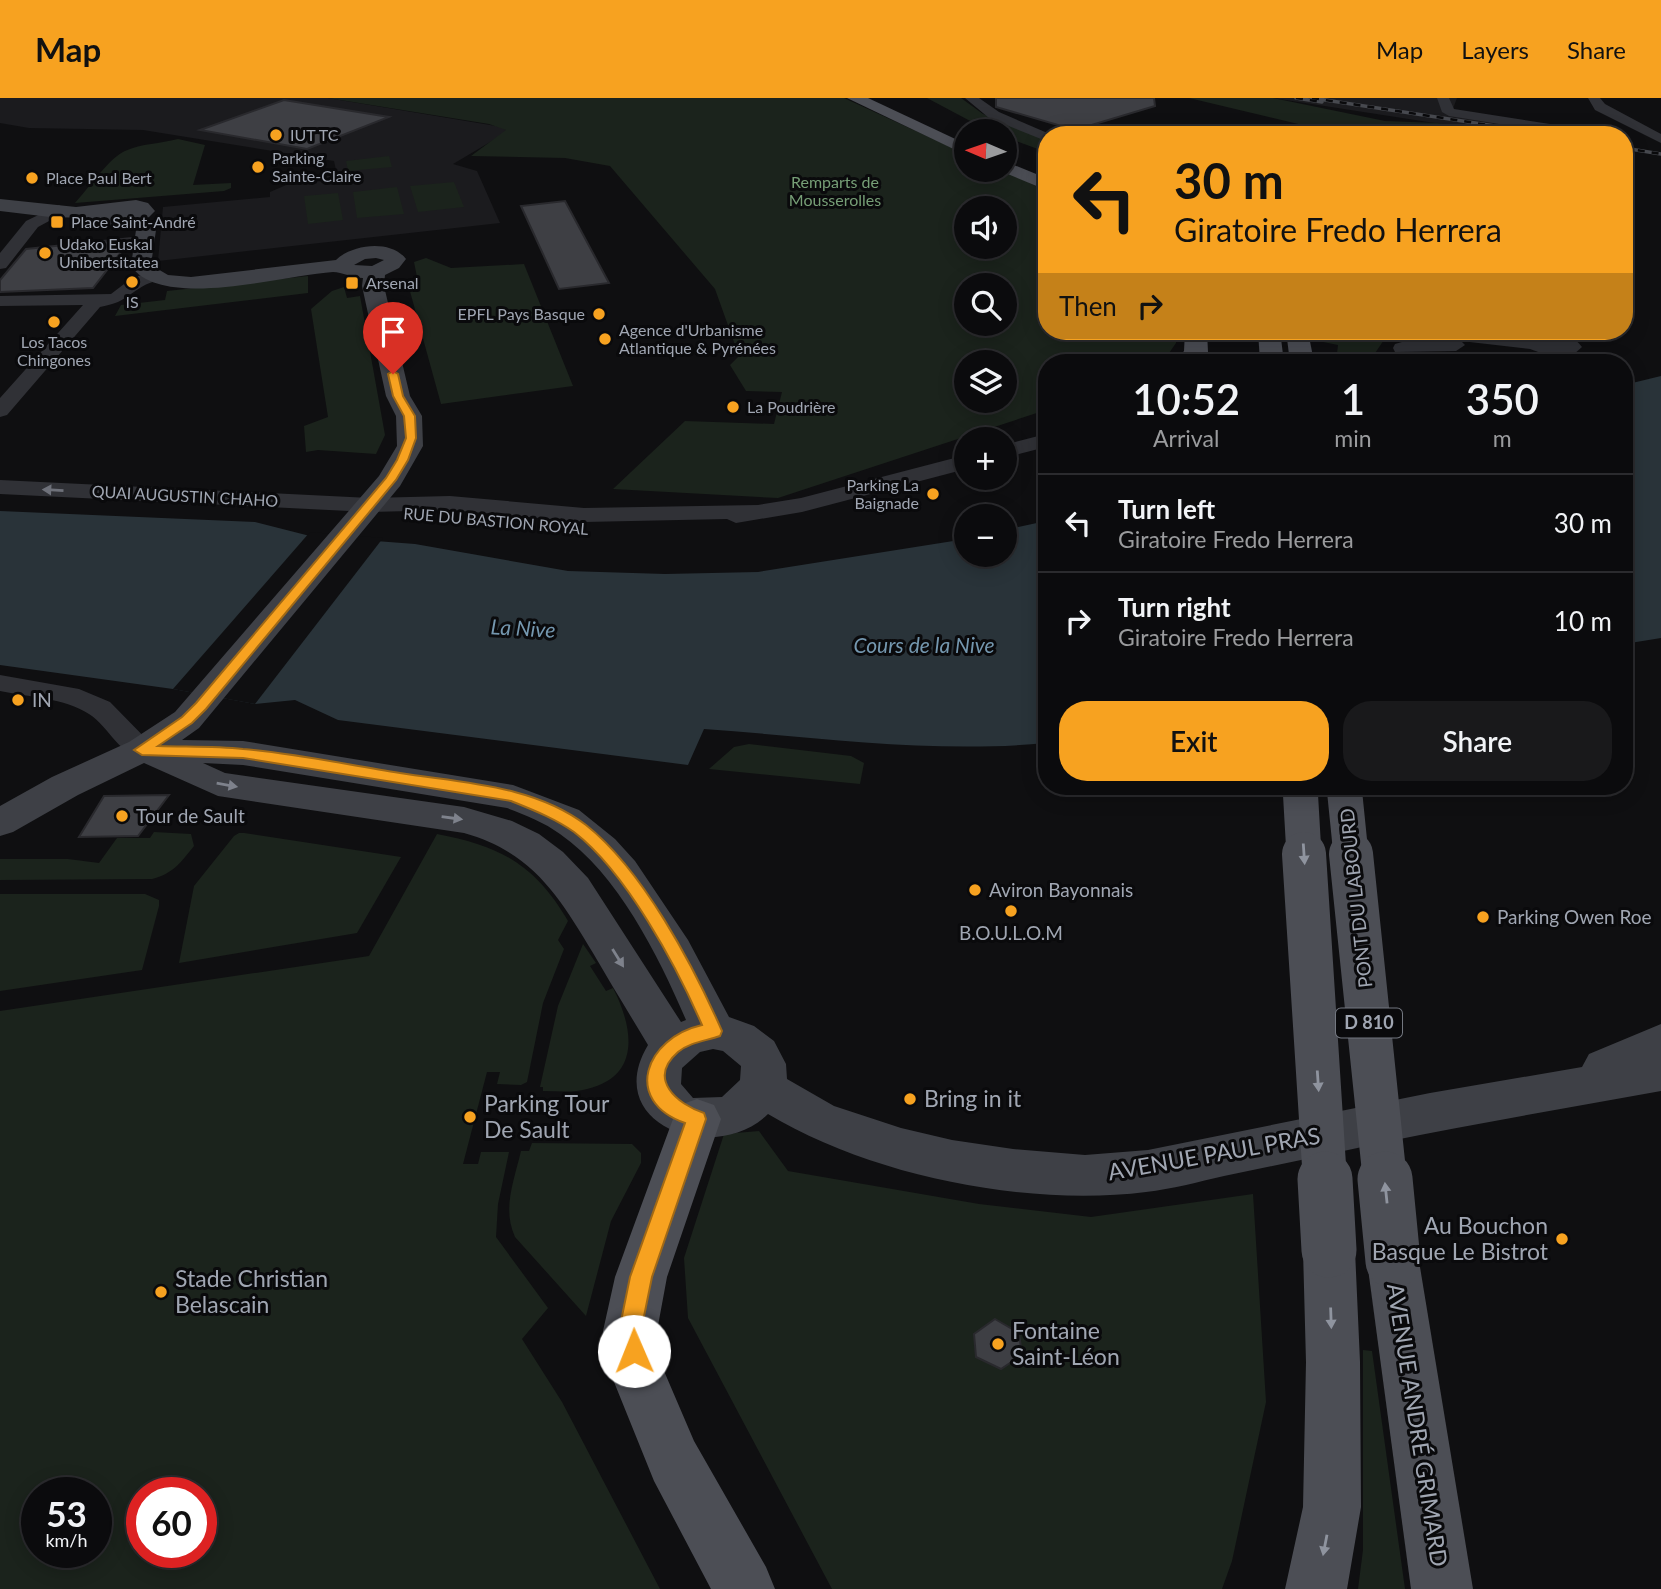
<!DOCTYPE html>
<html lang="en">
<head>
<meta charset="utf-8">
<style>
  :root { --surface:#0b0b0d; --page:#19191b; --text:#f1f3f6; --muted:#9a9b9d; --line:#2b2b2e; --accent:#f7a220 }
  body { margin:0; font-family:Lato,sans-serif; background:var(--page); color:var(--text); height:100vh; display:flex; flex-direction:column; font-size:26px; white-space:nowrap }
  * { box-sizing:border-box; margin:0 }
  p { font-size:23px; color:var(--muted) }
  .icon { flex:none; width:38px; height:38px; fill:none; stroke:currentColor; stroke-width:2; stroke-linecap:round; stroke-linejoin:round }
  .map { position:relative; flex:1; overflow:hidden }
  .sheet { position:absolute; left:1038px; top:256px; width:595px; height:441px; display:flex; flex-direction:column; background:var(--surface); border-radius:28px; box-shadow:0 4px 18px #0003,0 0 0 2px var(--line) }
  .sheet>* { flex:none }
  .top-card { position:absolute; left:1038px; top:28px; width:595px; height:214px; border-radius:28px; box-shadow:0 4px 18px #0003,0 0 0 2px var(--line); background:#f7a220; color:#111; overflow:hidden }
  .needle { width:46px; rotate:272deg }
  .fabs { position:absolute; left:954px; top:21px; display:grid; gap:14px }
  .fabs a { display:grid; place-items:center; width:63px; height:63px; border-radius:50%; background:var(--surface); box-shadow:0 4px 18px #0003,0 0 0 2px var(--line); font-size:35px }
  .speed { position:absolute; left:21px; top:1379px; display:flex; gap:14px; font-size:35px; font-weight:700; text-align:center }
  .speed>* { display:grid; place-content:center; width:91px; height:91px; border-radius:50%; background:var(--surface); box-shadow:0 4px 18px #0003,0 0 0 2px var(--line); line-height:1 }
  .speed small { font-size:18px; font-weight:400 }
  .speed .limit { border:10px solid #d22; background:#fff; color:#111 }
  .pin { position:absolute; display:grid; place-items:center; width:60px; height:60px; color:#fff; margin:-72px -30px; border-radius:50% 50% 50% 0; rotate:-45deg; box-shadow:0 0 7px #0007 }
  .pin .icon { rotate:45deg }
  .me { position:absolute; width:77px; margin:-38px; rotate:359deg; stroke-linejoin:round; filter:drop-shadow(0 0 5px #0008) }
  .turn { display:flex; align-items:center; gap:24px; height:147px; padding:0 21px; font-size:32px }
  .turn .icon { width:91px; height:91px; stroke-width:2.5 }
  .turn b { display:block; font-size:49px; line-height:60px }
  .then { display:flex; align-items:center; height:66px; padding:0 21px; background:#0003; gap:14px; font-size:26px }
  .eta { display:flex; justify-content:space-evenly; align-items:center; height:119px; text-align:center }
  .eta b { font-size:42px; font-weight:600; line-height:49px }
  .button { display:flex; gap:14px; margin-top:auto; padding:14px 21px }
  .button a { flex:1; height:80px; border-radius:28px; background:var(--accent); color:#111; font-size:28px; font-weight:600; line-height:80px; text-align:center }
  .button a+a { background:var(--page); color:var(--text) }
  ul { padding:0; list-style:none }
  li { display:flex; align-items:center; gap:21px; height:98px; padding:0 21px; border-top:2px solid var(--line) }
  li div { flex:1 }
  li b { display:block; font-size:26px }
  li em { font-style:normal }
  header { display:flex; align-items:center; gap:42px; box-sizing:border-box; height:98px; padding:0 35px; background:var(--accent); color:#111 }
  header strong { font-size:33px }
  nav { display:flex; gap:38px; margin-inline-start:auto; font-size:24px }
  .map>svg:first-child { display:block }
  .built { fill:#1b1b1e }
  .green { fill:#1b231c; fill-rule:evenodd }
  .water { fill:#293339 }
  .pier { fill:#0f0f11 }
  .building { fill:#3e3f44; stroke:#29292d; stroke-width:2 }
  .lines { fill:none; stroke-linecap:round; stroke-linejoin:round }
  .street { fill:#303136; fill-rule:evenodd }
  .secondary { fill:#3e4046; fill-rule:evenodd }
  .primary { fill:#4c4e55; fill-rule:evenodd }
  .rail-casing { stroke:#47494f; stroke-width:3.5 }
  .rail { stroke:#0a0a0c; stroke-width:2.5; stroke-dasharray:7; stroke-linecap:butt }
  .primary-bridge-far2 { stroke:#4c4e55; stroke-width:35 }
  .primary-bridge-far1 { stroke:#4c4e55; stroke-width:44 }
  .primary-bridge { stroke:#4c4e55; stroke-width:55 }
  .oneway { fill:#6e717a }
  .oneway2 { fill:#7e828c }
  .oneway3 { fill:#8f949f }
  .route { fill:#f7a220; stroke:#a16915; stroke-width:2 }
  .poi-dot { fill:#f7a220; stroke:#0a0a0c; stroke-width:2.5 }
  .labels { text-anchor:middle; stroke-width:6; stroke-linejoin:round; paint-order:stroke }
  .far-poi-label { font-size:16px; fill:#a0a6b2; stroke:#0a0a0c; text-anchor:start }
  .far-park-label { font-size:16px; fill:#769e76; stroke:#0a0a0c }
  .far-street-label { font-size:16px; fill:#a0a6b2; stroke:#0a0a0c }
  .shield { fill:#0a0a0c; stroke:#737780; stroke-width:2 }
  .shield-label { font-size:18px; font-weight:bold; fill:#a0a6b2 }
  .poi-label { font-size:19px; fill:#a0a6b2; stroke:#0a0a0c; text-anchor:start }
  .street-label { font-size:19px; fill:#a0a6b2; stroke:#0a0a0c }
  .water-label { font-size:21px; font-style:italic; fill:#7497af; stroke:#0a0a0c }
  .near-poi-label { font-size:23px; fill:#a0a6b2; stroke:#0a0a0c; text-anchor:start }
  .near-street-label { font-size:23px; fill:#a0a6b2; stroke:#0a0a0c }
</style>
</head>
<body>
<header>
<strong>Map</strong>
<nav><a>Map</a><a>Layers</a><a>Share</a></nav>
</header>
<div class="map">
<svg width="1661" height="1491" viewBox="0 0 1661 1491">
  <rect width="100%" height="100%" fill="#0f0f11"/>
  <g class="built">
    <polygon points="0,0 328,0 502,29 507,33 502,37 453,66 477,73 500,125 158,163 163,109 270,99 270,94 300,81 337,77 334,63 143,32 29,30 0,25"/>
    <polygon points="1273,0 1457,0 1451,16 1584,37 1512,37"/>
  </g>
  <g class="green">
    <path d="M 328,0 L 844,0 L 966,56 L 966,72 L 1003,72 L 1046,93 L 1046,233 L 1177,233 L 1176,245 L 1163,264 L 1046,264 L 1046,312 L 778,400 L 613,391 L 685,323 L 774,326 L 782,294 L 746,293 L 730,267 L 739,258 L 715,191 L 610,68 L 565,60 L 471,58 L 506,32 L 489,26 ZM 966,110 L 1004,110 L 1004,149 L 966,149 ZM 966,187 L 1004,187 L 1004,226 L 966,226 ZM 966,264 L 1004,264 L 1004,303 L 966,303 Z"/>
    <polygon points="927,0 961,0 983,16 1046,42 1046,54 1005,39 1004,33 989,33"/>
    <polygon points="1189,0 1273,0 1385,23 1438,25 1512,37 1344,37"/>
    <path d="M 178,41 L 205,47 L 193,87 L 231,85 L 231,90 L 224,93 L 75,105 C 87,92 110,59 125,53 C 142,45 160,46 178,41 Z"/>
    <polygon points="389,58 392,69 348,73 346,63"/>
    <polygon points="454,84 464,109 418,114 410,88"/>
    <polygon points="397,89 404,116 357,120 353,94"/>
    <polygon points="338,95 343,122 308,126 304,98"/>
    <polygon points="426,160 451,170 524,166 573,288 441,306 408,186 418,184 414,164"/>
    <polygon points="308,178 308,195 115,218 121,207 165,202 167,193"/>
    <polygon points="344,189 347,200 360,198 385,337 376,356 318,352 306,354 304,328 328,319 311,211 332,193"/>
    <polygon points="1322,233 1390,233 1369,264 1336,264 1338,247 1323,244"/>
    <polygon points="749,646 851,658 864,665 860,686 709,671 734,649"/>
    <path d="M 154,734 L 191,736 L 194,748 C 181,764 173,776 152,781 L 0,782 L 0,761 L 68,761 L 99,765 L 117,740 L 150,740 Z"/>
    <polygon points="239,735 244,735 401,759 357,835 179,865 194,788 234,738"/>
    <path d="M 437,736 C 500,748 535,766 568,823 L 558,842 L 564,851 L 543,905 L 527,984 L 521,987 L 497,986 L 500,974 L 487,974 L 463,1066 L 478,1066 L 481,1054 L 509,1054 L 498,1106 L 496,1139 L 548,1210 L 522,1241 L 562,1304 L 660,1491 L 0,1491 L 0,913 L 369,858 ZM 37,1395 L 96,1395 L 96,1454 L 37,1454 ZM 142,1395 L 201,1395 L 201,1454 L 142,1454 Z"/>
    <polygon points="0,796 145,796 159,802 159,808 142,872 0,893"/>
    <path d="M 583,846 L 596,865 L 590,868 L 606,893 L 613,890 C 633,929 642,978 587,991 C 573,995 558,993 543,993 L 543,989 L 540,989 L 558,908 Z"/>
    <polygon points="759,1033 788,1073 979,1106 1091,1119 1253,1096 1266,1304 1232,1463 1222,1491 832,1491 688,1220 684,1160 724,1036"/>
    <path d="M 532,1045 L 632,1046 L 641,1055 L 641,1065 L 611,1123 L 586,1218 L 515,1139 C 502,1111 514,1083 521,1053 L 529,1053 Z"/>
    <polygon points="1363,1252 1372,1253 1405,1491 1358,1491 1363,1452"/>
  </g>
  <g class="water">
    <polygon points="1661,278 1661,540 1624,546 1624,287"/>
    <path d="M 0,413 L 255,424 L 310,438 L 415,446 L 568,473 L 665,476 L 758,474 L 966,441 L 966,457 L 1004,457 L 1005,432 L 1046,423 L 1046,645 C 934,656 817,639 704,631 L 688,667 L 338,622 L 295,602 L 255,606 L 173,591 L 0,567 Z"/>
  </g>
  <polygon class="pier" points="310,434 383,440 255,606 173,591"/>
  <g class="building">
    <polygon points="996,0 1154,0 1155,8 1075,32 996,9"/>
    <polygon points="284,2 389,19 307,51 200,32"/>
    <polygon points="565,103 609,185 559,191 521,108"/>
    <polygon points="132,140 93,190 0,194 0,182 26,151"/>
    <polygon points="169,697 138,738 79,739 104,698"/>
    <polygon points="995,1221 1019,1235 1022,1257 1001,1271 976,1259 974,1236"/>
  </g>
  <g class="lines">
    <g class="street">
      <polygon points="965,0 979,0 999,14 1052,37 1046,37 1046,42 1041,41 989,20"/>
      <polygon points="1437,0 1449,0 1454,11 1595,33 1602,37 1568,37 1449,18 1442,14"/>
      <polygon points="1588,0 1600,0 1605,6 1661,36 1661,45 1595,12"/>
      <polygon points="59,107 67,112 64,115 38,129 6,170 0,171 0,155 26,123"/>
      <path d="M 151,174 L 157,175 L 160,179 C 155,184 151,184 145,187 C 125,198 126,204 100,209 L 7,317 L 0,319 L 0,300 L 83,207 L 0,208 L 0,198 L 111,196 L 132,180 Z"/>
      <path d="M 1420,233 L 1472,233 L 1526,239 L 1528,236 C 1548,231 1569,231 1582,249 L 1573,257 L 1552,259 L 1530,251 L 1461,243 L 1465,247 L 1456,253 L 1395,254 L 1393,250 L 1395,246 L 1402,244 L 1453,242 L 1422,237 Z"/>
      <polygon points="1046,336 1046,349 1004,360 1004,347"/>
      <polygon points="966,357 966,371 802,414 736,425 727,421 584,424 450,412 370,414 0,396 0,382 370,400 450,398 584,410 758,407 801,400"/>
      <path d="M 0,577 L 79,591 L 110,604 L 157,652 L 152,659 C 123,666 111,630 89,616 C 65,600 28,599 0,593 Z"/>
    </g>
    <path class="secondary" d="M 0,101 L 76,109 L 136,102 L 148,105 L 155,113 L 148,120 L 156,132 L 151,167 L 168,177 L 191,179 L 336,162 C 352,146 391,141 406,161 L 399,170 L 385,177 L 384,188 L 410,298 L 422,318 L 423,348 L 400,388 L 199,630 L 182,642 L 243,643 L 513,687 L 579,712 L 615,741 L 635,763 L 688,842 L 729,919 L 754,928 L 774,943 L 786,966 L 787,981 L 834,1008 L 901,1030 L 952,1042 L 1013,1051 L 1085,1057 L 1148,1052 L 1430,995 L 1582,969 L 1589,956 L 1661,926 L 1661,993 C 1569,1010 1476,1025 1385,1044 C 1331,1056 1277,1067 1224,1078 C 1198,1084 1172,1091 1146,1094 C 1027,1109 871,1078 768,1016 C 715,1068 600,1027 648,947 C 630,917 611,886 593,855 C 559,798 532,754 464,735 L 218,698 L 144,665 L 78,697 L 13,734 L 0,738 L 0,708 L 52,679 L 129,644 L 175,614 L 379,378 L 397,348 L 396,318 L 386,298 L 362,188 L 363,180 C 353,180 342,174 333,174 C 283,177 162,213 131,168 L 136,132 L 132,126 L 111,128 L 90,120 L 50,119 L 0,113 ZM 376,160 L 384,162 L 372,168 L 354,167 L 365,161 ZM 203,665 L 243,667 L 507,710 C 525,717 544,724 560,736 C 618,776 659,859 686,922 L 681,924 L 588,780 L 563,754 L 539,736 L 512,723 L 464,709 L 225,675 ZM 713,951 L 723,953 L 741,968 L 740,982 L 722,999 L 693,1000 L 681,986 L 682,970 L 700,954 Z"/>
    <g class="primary">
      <polygon points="847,0 868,0 966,46 966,57"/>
      <polygon points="1004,63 1046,80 1046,92 998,72 1004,72"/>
      <polygon points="1185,233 1207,233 1208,254 1200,264 1175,264 1184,253"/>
      <polygon points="1258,233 1280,233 1284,264 1260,264"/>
      <polygon points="1286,233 1308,233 1314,264 1290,264"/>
      <polygon points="697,1001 714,1007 721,1021 667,1179 657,1233 664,1273 694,1343 766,1469 775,1491 711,1491 654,1383 610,1274 603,1233 615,1179 673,1021 680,1007"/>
      <polygon points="1329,1128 1347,1135 1355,1152 1360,1264 1361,1409 1347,1491 1285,1491 1303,1409 1306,1264 1303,1152 1311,1135"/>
      <polygon points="1393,1139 1411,1146 1419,1163 1473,1491 1411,1491 1367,1163 1375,1146"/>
    </g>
    <defs>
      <g id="rail">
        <polyline points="1296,0 1322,4"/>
        <polyline points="1312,0 1554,37"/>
        <polyline points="1624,50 1661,56"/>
      </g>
    </defs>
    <use href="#rail" class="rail-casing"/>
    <use href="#rail" class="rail"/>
    <g class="primary-bridge-far2">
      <polyline points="1300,688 1304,757"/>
      <polyline points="1344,688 1351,757"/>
    </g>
    <g class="primary-bridge-far1">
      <polyline points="1304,756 1325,1083"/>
      <polyline points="1351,756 1385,1083"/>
    </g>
    <g class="primary-bridge">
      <polyline points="1325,1081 1329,1152"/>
      <polyline points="1385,1081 1393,1163"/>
    </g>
  </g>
  <defs><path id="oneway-solid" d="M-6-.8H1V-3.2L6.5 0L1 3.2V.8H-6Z" transform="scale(1.75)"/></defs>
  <use class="oneway" href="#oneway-solid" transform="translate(53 392) rotate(-177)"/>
  <g class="oneway2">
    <use href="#oneway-solid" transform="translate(227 687) rotate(10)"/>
    <use href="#oneway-solid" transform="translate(452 720) rotate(8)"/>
    <use href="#oneway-solid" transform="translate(618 860) rotate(58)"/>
  </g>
  <g class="oneway3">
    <use href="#oneway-solid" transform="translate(1304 756) rotate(86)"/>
    <use href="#oneway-solid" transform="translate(1318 983) rotate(86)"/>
    <use href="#oneway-solid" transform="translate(1386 1095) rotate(-96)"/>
    <use href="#oneway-solid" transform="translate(1331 1220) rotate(88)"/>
    <use href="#oneway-solid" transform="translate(1325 1447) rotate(101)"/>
  </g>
  <path class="route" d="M 393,273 L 398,276 L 403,298 L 415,318 L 416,340 L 408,362 L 396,382 L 206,611 L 192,625 L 158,648 C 186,649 215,648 243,651 C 295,655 348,667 400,675 C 462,685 534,687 586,727 C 643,772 693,867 722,933 L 720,938 C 706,943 690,944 678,954 C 647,981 677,1006 704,1015 L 706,1021 L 652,1179 L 641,1233 L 645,1253 L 641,1261 L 634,1264 L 626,1261 L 619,1233 L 630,1179 L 685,1025 C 622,1003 645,940 702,927 C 676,867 626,774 574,734 C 554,720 533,712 511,703 L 243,660 L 142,657 L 134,652 L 182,619 L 196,605 L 386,380 L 397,362 L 406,340 L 404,318 L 393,298 L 388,276 Z"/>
  <g class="poi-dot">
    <circle cx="276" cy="37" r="7"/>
    <circle cx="258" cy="69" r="7"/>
    <circle cx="32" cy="80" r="7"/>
    <rect x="50" y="117" width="14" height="14" rx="3.5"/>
    <circle cx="45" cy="155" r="7"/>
    <circle cx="132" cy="184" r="7"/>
    <rect x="345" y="178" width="14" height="14" rx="3.5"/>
    <circle cx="599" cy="216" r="7"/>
    <circle cx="54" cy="224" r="7"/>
    <circle cx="605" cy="241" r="7"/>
    <circle cx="733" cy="309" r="7"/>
    <circle cx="933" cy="396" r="7"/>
    <circle cx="18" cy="602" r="7"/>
    <circle cx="122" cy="718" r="7"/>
    <circle cx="975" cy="792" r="7"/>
    <circle cx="1011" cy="813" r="7"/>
    <circle cx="1483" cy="819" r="7"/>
    <circle cx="910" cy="1001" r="7"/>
    <circle cx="470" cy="1019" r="7"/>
    <circle cx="1562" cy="1141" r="7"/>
    <circle cx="161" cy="1194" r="7"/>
    <circle cx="998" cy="1246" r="7"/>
  </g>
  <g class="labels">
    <g class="far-poi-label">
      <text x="290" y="43">IUT TC</text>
      <text x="272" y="66">Parking<tspan x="272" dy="18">Sainte-Claire</tspan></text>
      <text x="46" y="86">Place Paul Bert</text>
      <text x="71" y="130">Place Saint-André</text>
      <text x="59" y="152">Udako Euskal<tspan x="59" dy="18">Unibertsitatea</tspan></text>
      <text x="366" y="191">Arsenal</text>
      <text x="132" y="210" text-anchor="middle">IS</text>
      <text x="585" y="222" text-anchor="end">EPFL Pays Basque</text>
      <text x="619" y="238">Agence d'Urbanisme<tspan x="619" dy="18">Atlantique &amp; Pyrénées</tspan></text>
      <text x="54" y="250" text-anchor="middle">Los Tacos<tspan x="54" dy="18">Chingones</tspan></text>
      <text x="747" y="315">La Poudrière</text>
      <text x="919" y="393" text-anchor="end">Parking La<tspan x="919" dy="18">Baignade</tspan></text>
    </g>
    <g class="far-park-label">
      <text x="835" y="90">Remparts de<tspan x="835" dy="18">Mousserolles</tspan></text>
    </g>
    <g class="far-street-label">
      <text transform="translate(185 398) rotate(3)" y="6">QUAI AUGUSTIN CHAHO</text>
      <text transform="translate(496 423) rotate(5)" y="6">RUE DU BASTION ROYAL</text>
    </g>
    <rect class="shield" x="1336" y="910.5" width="66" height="29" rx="5"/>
    <g class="shield-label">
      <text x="1369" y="931">D 810</text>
    </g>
    <g class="poi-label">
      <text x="32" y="609">IN</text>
      <text x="136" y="725">Tour de Sault</text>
      <text x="989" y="799">Aviron Bayonnais</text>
      <text x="1497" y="826">Parking Owen Roe</text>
      <text x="1011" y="842" text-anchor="middle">B.O.U.L.O.M</text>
    </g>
    <g class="street-label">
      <text transform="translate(1356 800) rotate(-96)" y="7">PONT DU LABOURD</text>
    </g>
    <g class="water-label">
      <text transform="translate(523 531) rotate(3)" y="7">La Nive</text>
      <text x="924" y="555">Cours de la Nive</text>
    </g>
    <g class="near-poi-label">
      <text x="924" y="1009">Bring in it</text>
      <text x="484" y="1014">Parking Tour<tspan x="484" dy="26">De Sault</tspan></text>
      <text x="1548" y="1136" text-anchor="end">Au Bouchon<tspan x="1548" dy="26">Basque Le Bistrot</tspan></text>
      <text x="175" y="1189">Stade Christian<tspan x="175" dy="26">Belascain</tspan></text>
      <text x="1012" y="1241">Fontaine<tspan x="1012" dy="26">Saint-Léon</tspan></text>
    </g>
    <g class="near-street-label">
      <text transform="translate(1214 1056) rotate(-10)" y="8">AVENUE PAUL PRAS</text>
      <text transform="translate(1417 1327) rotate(81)" y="8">AVENUE ANDRÉ GRIMARD</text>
    </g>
  </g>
</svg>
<div class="fabs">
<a><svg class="needle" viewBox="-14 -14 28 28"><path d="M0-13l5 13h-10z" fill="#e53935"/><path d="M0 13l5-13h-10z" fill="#9a9b9d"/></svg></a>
<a><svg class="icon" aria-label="sound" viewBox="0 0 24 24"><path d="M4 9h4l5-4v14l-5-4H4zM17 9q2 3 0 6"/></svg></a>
<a><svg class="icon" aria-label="search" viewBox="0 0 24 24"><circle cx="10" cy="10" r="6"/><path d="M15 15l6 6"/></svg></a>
<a><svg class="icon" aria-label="layers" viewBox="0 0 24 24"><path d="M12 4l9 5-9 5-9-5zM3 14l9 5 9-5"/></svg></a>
<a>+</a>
<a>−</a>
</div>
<div class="speed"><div>53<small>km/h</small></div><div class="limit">60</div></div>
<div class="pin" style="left:393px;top:276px;background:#d93025"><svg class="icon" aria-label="arrive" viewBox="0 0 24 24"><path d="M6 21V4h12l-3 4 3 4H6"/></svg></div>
<svg class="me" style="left:634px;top:1253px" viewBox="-20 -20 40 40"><circle r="19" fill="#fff"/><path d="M0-13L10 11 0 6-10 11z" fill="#f7a220"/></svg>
<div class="top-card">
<div class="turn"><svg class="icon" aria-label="left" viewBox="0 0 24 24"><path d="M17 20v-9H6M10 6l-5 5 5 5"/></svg><div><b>30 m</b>Giratoire Fredo Herrera</div></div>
<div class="then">Then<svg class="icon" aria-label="right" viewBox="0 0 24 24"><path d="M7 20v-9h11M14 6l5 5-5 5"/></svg></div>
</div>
<section class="sheet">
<div class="eta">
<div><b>10:52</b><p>Arrival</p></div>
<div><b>1</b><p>min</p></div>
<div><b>350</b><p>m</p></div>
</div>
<ul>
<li><svg class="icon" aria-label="left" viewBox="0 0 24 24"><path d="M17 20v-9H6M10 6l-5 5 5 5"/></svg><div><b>Turn left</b><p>Giratoire Fredo Herrera</p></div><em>30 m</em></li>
<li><svg class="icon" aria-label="right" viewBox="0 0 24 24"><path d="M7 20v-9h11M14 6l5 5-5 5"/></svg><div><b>Turn right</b><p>Giratoire Fredo Herrera</p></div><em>10 m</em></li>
</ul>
<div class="button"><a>Exit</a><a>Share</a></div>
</section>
</div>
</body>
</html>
